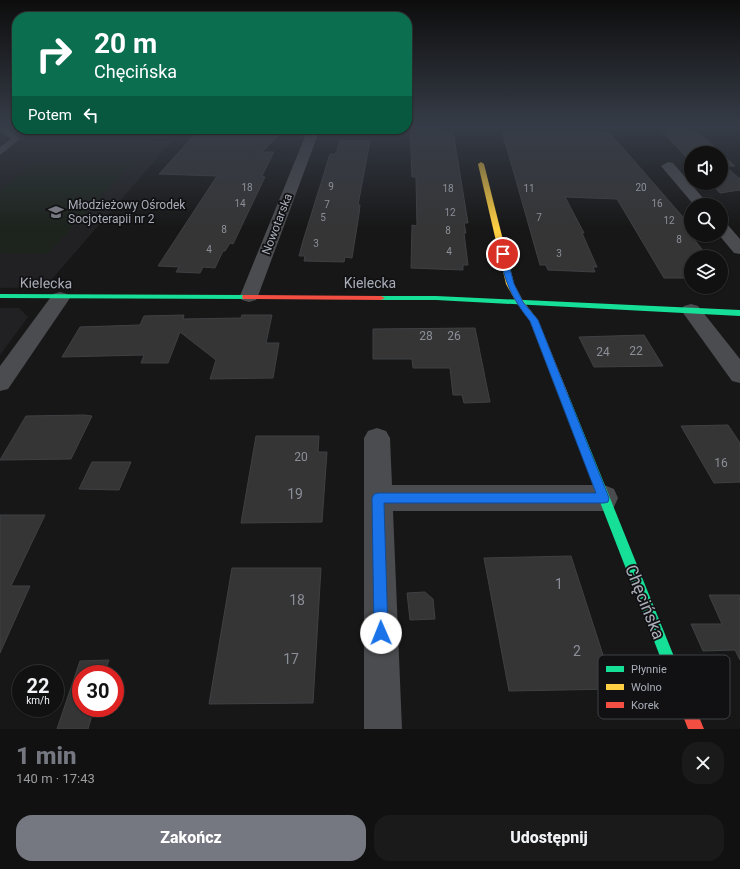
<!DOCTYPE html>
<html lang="pl">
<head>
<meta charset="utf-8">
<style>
  :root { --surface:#111; --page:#1a1a1a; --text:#f1f3f6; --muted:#9c9d9f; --line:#303131; --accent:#757880 }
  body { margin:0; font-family:Roboto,sans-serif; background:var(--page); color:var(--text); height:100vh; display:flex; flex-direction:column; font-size:15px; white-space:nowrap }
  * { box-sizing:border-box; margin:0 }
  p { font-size:13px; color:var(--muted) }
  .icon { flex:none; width:22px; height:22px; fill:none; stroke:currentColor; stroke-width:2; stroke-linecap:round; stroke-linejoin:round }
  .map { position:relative; height:729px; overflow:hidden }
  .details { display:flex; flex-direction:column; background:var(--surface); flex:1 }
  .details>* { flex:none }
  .banner { position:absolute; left:12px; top:12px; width:400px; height:122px; border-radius:16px; box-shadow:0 1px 3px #0004,0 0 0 1px var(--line); background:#0b6e4f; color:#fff; overflow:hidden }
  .tools { position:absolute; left:684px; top:146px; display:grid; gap:8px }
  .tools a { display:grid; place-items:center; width:44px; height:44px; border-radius:50%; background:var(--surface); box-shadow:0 1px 3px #0004,0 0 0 1px var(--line); font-size:20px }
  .speed { position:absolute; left:12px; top:665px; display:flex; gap:8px; font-size:20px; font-weight:700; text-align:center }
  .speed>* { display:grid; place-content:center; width:52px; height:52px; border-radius:50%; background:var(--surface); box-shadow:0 1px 3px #0004,0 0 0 1px var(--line); line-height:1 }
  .speed small { font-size:10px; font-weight:400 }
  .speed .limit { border:6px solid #d22; background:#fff; color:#111 }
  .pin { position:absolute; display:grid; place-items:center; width:34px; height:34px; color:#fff; margin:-17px; border:2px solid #fff; border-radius:50%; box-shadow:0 1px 4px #0007 }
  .me { position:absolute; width:44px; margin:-22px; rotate:359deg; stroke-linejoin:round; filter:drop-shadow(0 0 3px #0008) }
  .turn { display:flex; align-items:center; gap:14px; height:84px; padding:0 16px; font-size:18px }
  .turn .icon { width:52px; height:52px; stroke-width:2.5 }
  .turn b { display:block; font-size:28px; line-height:34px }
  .then { display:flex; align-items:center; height:38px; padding:0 16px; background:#0003; gap:8px; font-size:15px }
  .round { display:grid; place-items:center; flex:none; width:42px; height:42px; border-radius:16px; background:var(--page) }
  .head { display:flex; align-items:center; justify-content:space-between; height:68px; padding:0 16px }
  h1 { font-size:24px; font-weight:800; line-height:30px; color:var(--accent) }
  .button { display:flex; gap:8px; margin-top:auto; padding:8px 16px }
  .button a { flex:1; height:46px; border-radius:16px; background:var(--accent); color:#fff; font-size:16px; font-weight:800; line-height:46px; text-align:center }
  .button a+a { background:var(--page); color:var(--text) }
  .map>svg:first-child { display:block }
  .built { fill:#212123 }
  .green { fill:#1d241e }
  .building { fill:#353536; stroke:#3f4043 }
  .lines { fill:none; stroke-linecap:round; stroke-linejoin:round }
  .lane { fill:#4b4c50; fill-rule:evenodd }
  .street { fill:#4b4c50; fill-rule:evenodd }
  .fast { fill:#16e098; fill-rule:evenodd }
  .slow { fill:#ffcf43; fill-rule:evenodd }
  .jam { fill:#f24e42; fill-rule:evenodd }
  .route { fill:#1a73e8; stroke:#114b97 }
  .labels { text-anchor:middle; stroke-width:3.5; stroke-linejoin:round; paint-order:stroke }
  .far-number-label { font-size:10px; fill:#8b8f98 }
  .far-poi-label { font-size:12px; fill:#a8adb8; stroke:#111113; text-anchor:start }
  .far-street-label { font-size:12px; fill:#a8adb8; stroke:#111113 }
  .number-label { font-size:12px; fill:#8b8f98 }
  .street-label { font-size:14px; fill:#a8adb8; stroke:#111113 }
  .near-number-label { font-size:14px; fill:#8b8f98 }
  .near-street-label { font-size:17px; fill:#a8adb8; stroke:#111113 }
  .key { fill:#111113; stroke:#3e4045; stroke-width:1 }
  .key-label { font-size:11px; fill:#a8adb8 }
</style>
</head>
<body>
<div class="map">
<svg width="740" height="729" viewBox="0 0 740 729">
  <rect width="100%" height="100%" fill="#171717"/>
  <g class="built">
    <polygon points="0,126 17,126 17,129 30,129 24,139 172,141 45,287 0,288"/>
    <polygon points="0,308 19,308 28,317 0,355"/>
  </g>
  <polygon class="green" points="38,160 134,162 47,254 0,253 0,189"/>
  <g class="building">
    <polygon points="680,126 686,131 698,132 721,153 691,153 691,162 662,131 675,131"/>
    <polygon points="200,129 252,129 281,133 262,152 274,152 262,176 265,177 233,244 230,243 225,251 223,251 215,268 203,267 200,273 176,272 179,267 158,266 217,176 159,174"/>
    <polygon points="410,130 453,131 468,223 464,223 466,233 464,233 468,265 463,265 463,270 411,268 412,225 417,226 416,177 412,177"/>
    <polygon points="502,131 609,132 690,225 683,225 708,257 691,257 691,278 664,278 617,199 565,197 584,233 582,233 597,267 593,267 595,272 548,270 546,265 540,265"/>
    <polygon points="340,140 370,141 358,205 360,205 359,214 352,258 345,257 344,262 304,261 305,256 299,256 303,241 330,154 335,154 337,151"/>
    <polygon points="721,153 735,166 725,166 740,179 740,190 720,193 711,183 721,183"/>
    <polygon points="184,315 183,319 241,318 242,315 272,315 266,343 279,343 273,378 210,379 216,360 180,332 168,363 141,363 144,355 62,357 80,327 140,325 144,316"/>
    <polygon points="475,328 490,402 464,403 462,395 453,395 450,368 413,368 412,359 373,359 373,329"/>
    <polygon points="644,335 663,366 594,367 579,337"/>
    <polygon points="84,415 92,416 71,459 0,460 26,416"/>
    <polygon points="728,425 740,443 740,482 714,483 681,426"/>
    <polygon points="256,436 319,436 318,452 327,452 322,522 241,523"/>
    <polygon points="92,462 131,462 119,490 79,489"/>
    <polygon points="0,515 45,515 11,586 30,586 0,653"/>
    <polygon points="571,556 614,689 509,691 484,558"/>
    <polygon points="232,568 321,568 313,703 209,704"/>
    <polygon points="425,592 433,599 435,619 410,620 407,593"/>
    <polygon points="709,595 740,595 740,660 735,650 703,651 691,624 722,624"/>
    <polygon points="109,660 104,674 81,674 81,708 94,708 88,729 57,729 80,661"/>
  </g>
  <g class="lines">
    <polygon class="lane" points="0,126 6,127 20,139 0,155 0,147 11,139 0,132"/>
    <g class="street">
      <polygon points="308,129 320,129 258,296 256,300 249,302 242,300 240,296"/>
      <polygon points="668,162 673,163 709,205 694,205 661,166"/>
      <polygon points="721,222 727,224 740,239 740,254 734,253 719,235 721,235"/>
      <polygon points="60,292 67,294 70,298 8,389 0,391 0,366 53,294"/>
      <polygon points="691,304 698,306 740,359 740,383 732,381 681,310 684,306"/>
      <polygon points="377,428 386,431 390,438 392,485 604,485 614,489 618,498 614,507 604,511 393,511 402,729 364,729 364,438 368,431"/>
    </g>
    <g class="fast">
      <polygon points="0,294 246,295 250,297 246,299 0,298"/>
      <polygon points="378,296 436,296 740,310 740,316 436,300 381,300 377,298"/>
      <polygon points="563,390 566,391 568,394 677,664 675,669 670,671 665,669 663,664 558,394 560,391"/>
    </g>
    <polygon class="slow" points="481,162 484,164 514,284 523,301 538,320 568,394 566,397 560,397 558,394 530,321 516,302 506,284 478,164"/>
    <g class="jam">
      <polygon points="243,295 381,296 385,298 381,300 246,299 243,299 242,297"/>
      <polygon points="670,657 675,659 704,729 688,729 663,664 665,659"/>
    </g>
  </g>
  <linearGradient id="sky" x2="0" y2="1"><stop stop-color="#0d0d0d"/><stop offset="0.55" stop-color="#363c47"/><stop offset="1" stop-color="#363c47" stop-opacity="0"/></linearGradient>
  <rect width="740" height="228" fill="url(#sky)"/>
  <path class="route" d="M 503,252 L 506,254 L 514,284 L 523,302 L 538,320 L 609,498 L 608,502 L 604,503 L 384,503 L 388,633 L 386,638 L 381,640 L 376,638 L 374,633 L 372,498 L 374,494 L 378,493 L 596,493 L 530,321 C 511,297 506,284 499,254 Z"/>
  <defs>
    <symbol id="school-bare" viewBox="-9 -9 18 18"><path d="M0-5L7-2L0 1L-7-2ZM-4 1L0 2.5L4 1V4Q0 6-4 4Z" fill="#757880" stroke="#111113" stroke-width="2.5" paint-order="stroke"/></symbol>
  </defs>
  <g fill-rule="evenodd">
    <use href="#school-bare" x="45" y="201" width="22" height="22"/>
  </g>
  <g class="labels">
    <g class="far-number-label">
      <text x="331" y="190">9</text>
      <text x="247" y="191">18</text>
      <text x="641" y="191">20</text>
      <text x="448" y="192">18</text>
      <text x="529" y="192">11</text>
      <text x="240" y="207">14</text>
      <text x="657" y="207">16</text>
      <text x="327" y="208">7</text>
      <text x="450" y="216">12</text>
      <text x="323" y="221">5</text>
      <text x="539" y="221">7</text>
      <text x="669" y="224">12</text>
      <text x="224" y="233">8</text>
      <text x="448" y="234">8</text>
      <text x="679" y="243">8</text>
      <text x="316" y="247">3</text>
      <text x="209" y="253">4</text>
      <text x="449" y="255">4</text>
      <text x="559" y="257">3</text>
    </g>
    <g class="far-poi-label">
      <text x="68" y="209">Młodzieżowy Ośrodek<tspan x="68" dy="14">Socjoterapii nr 2</tspan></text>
    </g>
    <g class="far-street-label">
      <text transform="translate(277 224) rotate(-69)" y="4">Nowotarska</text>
    </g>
    <g class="number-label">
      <text x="426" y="340">28</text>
      <text x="454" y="340">26</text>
      <text x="636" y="355">22</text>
      <text x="603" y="356">24</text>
      <text x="301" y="461">20</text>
      <text x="721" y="467">16</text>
    </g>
    <g class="street-label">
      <text transform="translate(46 283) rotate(1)" y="5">Kielecka</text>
      <text x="370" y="288">Kielecka</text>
    </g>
    <g class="near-number-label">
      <text x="295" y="499">19</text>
      <text x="559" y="589">1</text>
      <text x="297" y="605">18</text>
      <text x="577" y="656">2</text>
      <text x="291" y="664">17</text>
    </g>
    <g class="near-street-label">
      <text transform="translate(645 602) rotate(68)" y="6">Chęcińska</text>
    </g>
  </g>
  <rect x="598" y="655" width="132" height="64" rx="6" class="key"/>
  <rect x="606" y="666" width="18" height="6" fill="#16e098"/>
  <rect x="606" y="684" width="18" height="6" fill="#ffcf43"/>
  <rect x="606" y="702" width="18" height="6" fill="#f24e42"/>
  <g class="key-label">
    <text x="631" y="673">Płynnie</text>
    <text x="631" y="691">Wolno</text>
    <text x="631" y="709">Korek</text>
  </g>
</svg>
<div class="tools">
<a><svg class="icon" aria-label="sound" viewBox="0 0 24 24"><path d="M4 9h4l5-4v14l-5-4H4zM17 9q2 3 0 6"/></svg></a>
<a><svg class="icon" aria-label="search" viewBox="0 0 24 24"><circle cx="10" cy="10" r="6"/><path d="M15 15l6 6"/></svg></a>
<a><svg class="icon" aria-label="layers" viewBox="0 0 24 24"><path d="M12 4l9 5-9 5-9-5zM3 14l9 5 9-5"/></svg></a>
</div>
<div class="speed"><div>22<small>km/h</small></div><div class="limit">30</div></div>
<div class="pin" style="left:503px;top:254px;background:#d93025"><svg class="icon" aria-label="arrive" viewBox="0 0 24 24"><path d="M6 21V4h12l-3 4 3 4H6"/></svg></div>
<svg class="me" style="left:381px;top:633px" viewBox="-20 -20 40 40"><circle r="19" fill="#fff"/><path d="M0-13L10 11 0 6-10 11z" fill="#1a73e8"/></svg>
<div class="banner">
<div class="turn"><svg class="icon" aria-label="right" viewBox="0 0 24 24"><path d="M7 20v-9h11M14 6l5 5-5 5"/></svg><div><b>20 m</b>Chęcińska</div></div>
<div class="then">Potem<svg class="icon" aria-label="left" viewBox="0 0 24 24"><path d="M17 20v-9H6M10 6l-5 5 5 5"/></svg></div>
</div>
</div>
<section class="details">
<div class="head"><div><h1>1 min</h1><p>140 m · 17:43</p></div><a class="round"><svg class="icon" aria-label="close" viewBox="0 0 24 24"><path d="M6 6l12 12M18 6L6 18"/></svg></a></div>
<div class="button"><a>Zakończ</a><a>Udostępnij</a></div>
</section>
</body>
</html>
